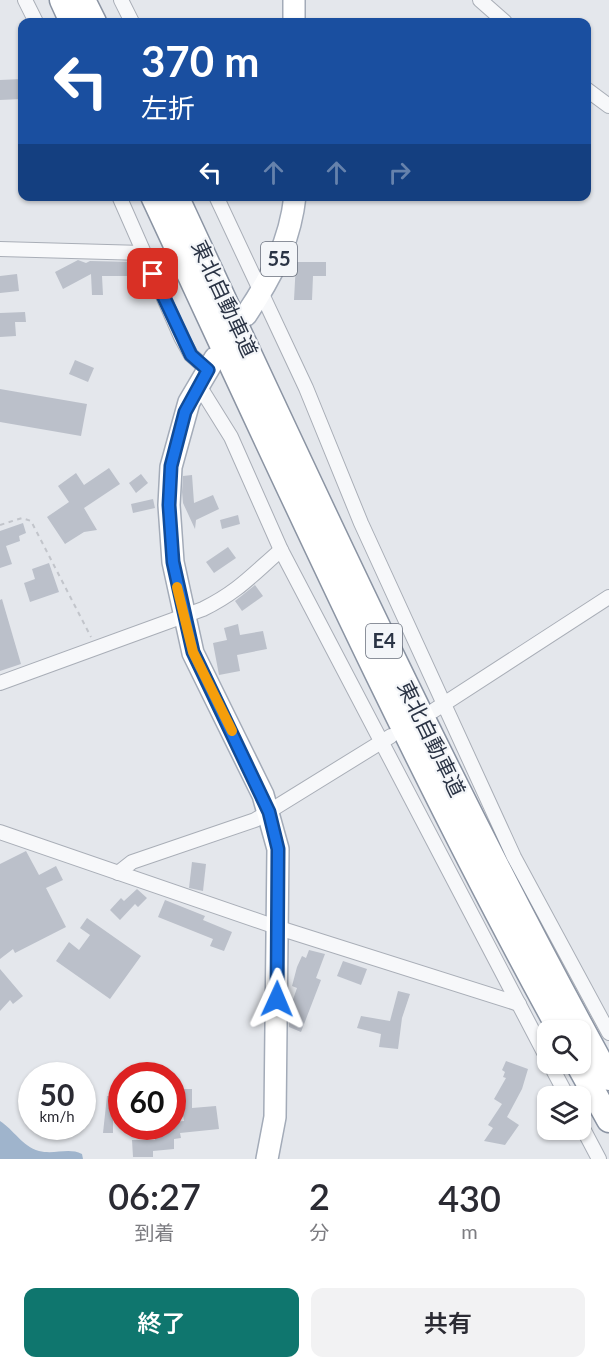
<!DOCTYPE html>
<html lang="ja">
<head>
<meta charset="utf-8">
<style>
  :root { --surface:#fff; --page:#f2f2f3; --text:#2b2b33; --muted:#7c7c81; --accent:#0f766e }
  body { margin:0; font-family:Lato,"Noto Sans JP",sans-serif; background:var(--page); color:var(--text); height:100vh; display:flex; flex-direction:column; font-size:22px; white-space:nowrap }
  * { box-sizing:border-box; margin:0 }
  p { font-size:20px; color:var(--muted) }
  .icon { flex:none; width:33px; height:33px; fill:none; stroke:currentColor; stroke-width:2; stroke-linecap:round; stroke-linejoin:round }
  .map { position:relative; height:1159px; overflow:hidden }
  .details { display:flex; flex-direction:column; background:var(--surface); flex:1 }
  .details>* { flex:none }
  .guide { position:absolute; left:18px; top:18px; width:573px; height:183px; border-radius:12px; box-shadow:0 2px 4px #0004; background:#1a4fa0; color:#fff; overflow:hidden }
  .buttons { position:absolute; left:537px; top:1020px; display:grid; gap:12px }
  .buttons a { display:grid; place-items:center; width:54px; height:54px; border-radius:12px; background:var(--surface); box-shadow:0 2px 4px #0004; font-size:30px }
  .speed { position:absolute; left:18px; top:1062px; display:flex; gap:12px; font-size:30px; font-weight:700; text-align:center }
  .speed>* { display:grid; place-content:center; width:78px; height:78px; border-radius:50%; background:var(--surface); box-shadow:0 2px 4px #0004; line-height:1 }
  .speed small { font-size:15px; font-weight:400 }
  .speed .limit { border:9px solid #d22; background:#fff; color:#111 }
  .pin { position:absolute; display:grid; place-items:center; width:51px; height:51px; color:#fff; margin:-26px; border-radius:12px; box-shadow:0 3px 9px #0006 }
  .me { position:absolute; width:66px; margin:-33px; rotate:1deg; stroke-linejoin:round; filter:drop-shadow(0 0 4px #0008) }
  .turn { display:flex; align-items:center; gap:21px; height:126px; padding:0 24px; font-size:27px }
  .turn .icon { width:78px; height:78px; stroke-width:2.5 }
  .turn b { display:block; font-size:42px; line-height:51px }
  .lanes { display:flex; align-items:center; height:57px; padding:0 24px; background:#0003; justify-content:center; gap:30px; direction:ltr }
  .lanes .off { opacity:.35 }
  .eta { display:flex; justify-content:space-evenly; align-items:center; height:102px; text-align:center }
  .eta b { font-size:36px; font-weight:600; line-height:42px }
  .primary-button { display:flex; gap:12px; margin-top:auto; padding:12px 24px }
  .primary-button a { flex:1; height:69px; border-radius:12px; background:var(--accent); color:#fff; font-size:24px; font-weight:600; line-height:69px; text-align:center }
  .primary-button a+a { background:var(--page); color:var(--text) }
  .map>svg:first-child { display:block }
  .water { fill:#9fb4cc }
  .building { fill:#bbc0ca }
  .lines { fill:none; stroke-linecap:round; stroke-linejoin:round }
  .street-casing { stroke:#a9aeb7; stroke-width:16 }
  .primary-casing { stroke:#a3abb8; stroke-width:24 }
  .highway-casing { stroke:#8b94a3; stroke-width:27 }
  .path { stroke:#c2c5cb; stroke-width:2; stroke-dasharray:4.5 4.5; stroke-linecap:butt }
  .street { stroke:#f7f8fa; stroke-width:14 }
  .primary { stroke:#fff; stroke-width:21 }
  .highway { stroke:#fff; stroke-width:24 }
  .route-casing { stroke:#114b97; stroke-width:15 }
  .route { stroke:#1a73e8; stroke-width:10 }
  .slow { stroke:#f59e0b; stroke-width:10 }
  .labels { text-anchor:middle; stroke-width:4.5; stroke-linejoin:round; paint-order:stroke }
  .shield { fill:#f4f6f9; stroke:#676e7b; stroke-width:1.5 }
  .shield-label { font-size:20px; font-weight:bold; fill:#2b3445 }
  .street-label { font-size:21px; fill:#2b3445; stroke:#f4f6f9 }
</style>
</head>
<body>
<div class="map">
<svg width="609" height="1159" viewBox="0 0 609 1159">
  <rect width="100%" height="100%" fill="#e4e7ec"/>
  <path class="water" d="M 0,1121 C 14,1130 22,1146 39,1151 C 55,1155 68,1147 82,1154 L 83,1159 L 0,1159 Z"/>
  <g class="building">
    <polygon points="22,79 22,99 0,100 0,80"/>
    <polygon points="78,260 86,263 90,261 135,262 134,276 102,276 103,295 92,295 91,274 63,289 55,272"/>
    <polygon points="296,262 326,262 326,276 313,276 312,300 294,300"/>
    <polygon points="17,274 19,291 0,293 0,276"/>
    <polygon points="25,312 26,322 15,322 16,336 0,337 0,313"/>
    <polygon points="75,360 94,368 88,382 69,374"/>
    <polygon points="0,389 87,404 81,436 0,422"/>
    <polygon points="109,468 120,484 84,508 97,530 84,532 65,544 47,517 69,502 58,486 76,473 84,485"/>
    <polygon points="141,474 148,483 136,493 129,483"/>
    <polygon points="192,475 194,503 213,495 219,509 196,520 195,529 183,503 182,492 183,476"/>
    <polygon points="153,499 155,508 133,513 131,504"/>
    <polygon points="238,515 240,524 222,529 220,520"/>
    <polygon points="23,523 26,533 19,536 20,541 6,546 12,564 0,568 0,531"/>
    <polygon points="228,547 236,558 214,573 206,562"/>
    <polygon points="49,563 59,592 30,602 24,583 35,579 32,569"/>
    <polygon points="255,585 263,596 242,611 235,601"/>
    <polygon points="2,599 21,664 0,671 0,600"/>
    <polygon points="238,624 240,635 263,631 267,649 237,655 240,671 219,675 213,643 227,640 224,628"/>
    <polygon points="26,851 39,875 56,866 63,880 46,888 66,927 15,953 13,949 0,959 0,864"/>
    <polygon points="192,862 206,864 203,891 189,888"/>
    <polygon points="137,889 147,898 138,907 135,904 120,920 110,910 121,898 124,901"/>
    <polygon points="165,900 205,916 203,920 232,932 224,951 210,946 213,939 158,917"/>
    <polygon points="87,918 141,956 110,999 56,961 69,942 79,950 90,935 80,928"/>
    <polygon points="309,950 325,954 316,978 321,980 301,1032 289,1027 289,1011 297,988 292,986 297,967 302,956 306,958"/>
    <polygon points="343,961 367,969 361,985 337,976"/>
    <polygon points="0,969 23,996 13,1004 10,1000 0,1011"/>
    <polygon points="398,991 410,994 402,1018 398,1049 379,1047 381,1034 357,1028 361,1016 390,1021"/>
    <polygon points="506,1061 528,1069 522,1089 507,1117 519,1125 505,1145 484,1141 493,1128 488,1125 502,1104 494,1099 506,1078 503,1077 505,1072 502,1070"/>
    <polygon points="179,1089 192,1089 192,1108 216,1106 219,1129 180,1133 181,1138 174,1139 174,1149 153,1151 153,1157 133,1157 132,1140 155,1140 154,1126 172,1126 172,1122 184,1121"/>
    <polygon points="107,1096 113,1096 113,1133 103,1133"/>
  </g>
  <g class="lines">
    <defs>
      <g id="street">
        <polyline points="25,0 36,22"/>
        <polyline points="121,0 132,22"/>
        <polyline points="480,0 505,22"/>
        <polyline points="586,89 609,106"/>
        <polyline points="119,196 181,337 191,355 208,370"/>
        <polyline points="216,196 306,388 361,523 514,857 609,1033"/>
        <polyline points="0,249 143,253"/>
        <polyline points="198,384 231,437 281,550 548,1060"/>
        <path d="M 0,683 L 203,609 C 238,592 253,574 281,550"/>
        <polyline points="433,711 609,597"/>
        <polyline points="0,832 279,928 519,1004"/>
        <polyline points="118,873 132,862 255,820 391,736"/>
        <polyline points="550,1064 567,1096"/>
        <polyline points="580,1123 599,1159"/>
      </g>
      <g id="primary">
        <polyline points="294,0 294,22"/>
        <path d="M 246,315 C 271,278 290,242 295,196"/>
        <polyline points="215,358 189,402 171,467 169,505 173,562 193,653 263,795 278,849 275,1117 267,1159"/>
      </g>
      <g id="highway">
        <polyline points="62,0 72,22"/>
        <polyline points="83,0 94,22"/>
        <path d="M 153,196 C 284,477 411,759 560,1030"/>
        <path d="M 176,196 C 314,494 451,791 609,1078"/>
        <polyline points="578,1064 609,1120"/>
      </g>
    </defs>
    <use href="#street" class="street-casing"/>
    <use href="#primary" class="primary-casing"/>
    <use href="#highway" class="highway-casing"/>
    <polyline class="path" points="0,525 22,518 31,521 91,637"/>
    <use href="#street" class="street"/>
    <use href="#primary" class="primary"/>
    <use href="#highway" class="highway"/>
  </g>
  <g class="lines">
    <defs>
      <polyline id="route" points="153,274 191,355 208,370 185,412 171,466 169,505 173,562 193,652 269,812 278,849 277,999"/>
    </defs>
    <use href="#route" class="route-casing"/>
    <use href="#route" class="route"/>
    <polyline class="slow" points="177,587 193,652 232,731"/>
  </g>
  <g class="labels">
    <g class="shield">
      <rect x="261" y="242" width="36" height="34" rx="4.5"/>
      <rect x="366" y="624" width="36" height="34" rx="4.5"/>
    </g>
    <g class="shield-label">
      <text x="279" y="266">55</text>
      <text x="384" y="648">E4</text>
    </g>
    <g class="street-label">
      <text transform="translate(224 299) rotate(65)" y="7">東北自動車道</text>
      <text transform="translate(431 739) rotate(64)" y="7">東北自動車道</text>
    </g>
  </g>
</svg>
<div class="buttons">
<a><svg class="icon" aria-label="search" viewBox="0 0 24 24"><circle cx="10" cy="10" r="6"/><path d="M15 15l6 6"/></svg></a>
<a><svg class="icon" aria-label="layers" viewBox="0 0 24 24"><path d="M12 4l9 5-9 5-9-5zM3 14l9 5 9-5"/></svg></a>
</div>
<div class="speed"><div>50<small>km/h</small></div><div class="limit">60</div></div>
<div class="pin" style="left:153px;top:274px;background:#d93025"><svg class="icon" aria-label="arrive" viewBox="0 0 24 24"><path d="M6 21V4h12l-3 4 3 4H6"/></svg></div>
<svg class="me" style="left:277px;top:999px" viewBox="-20 -20 40 40"><path d="M0-17L14 15 0 8-14 15z" fill="#1a73e8" stroke="#fff" stroke-width="4"/></svg>
<div class="guide">
<div class="turn"><svg class="icon" aria-label="left" viewBox="0 0 24 24"><path d="M17 20v-9H6M10 6l-5 5 5 5"/></svg><div><b>370 m</b>左折</div></div>
<div class="lanes"><svg class="icon" aria-label="left" viewBox="0 0 24 24"><path d="M17 20v-9H6M10 6l-5 5 5 5"/></svg><svg class="icon off" aria-label="ahead" viewBox="0 0 24 24"><path d="M12 20V5M6 11l6-6 6 6"/></svg><svg class="icon off" aria-label="ahead" viewBox="0 0 24 24"><path d="M12 20V5M6 11l6-6 6 6"/></svg><svg class="icon off" aria-label="right" viewBox="0 0 24 24"><path d="M7 20v-9h11M14 6l5 5-5 5"/></svg></div>
</div>
</div>
<section class="details">
<div class="eta">
<div><b>06:27</b><p>到着</p></div>
<div><b>2</b><p>分</p></div>
<div><b>430</b><p>m</p></div>
</div>
<div class="primary-button"><a>終了</a><a>共有</a></div>
</section>
</body>
</html>
